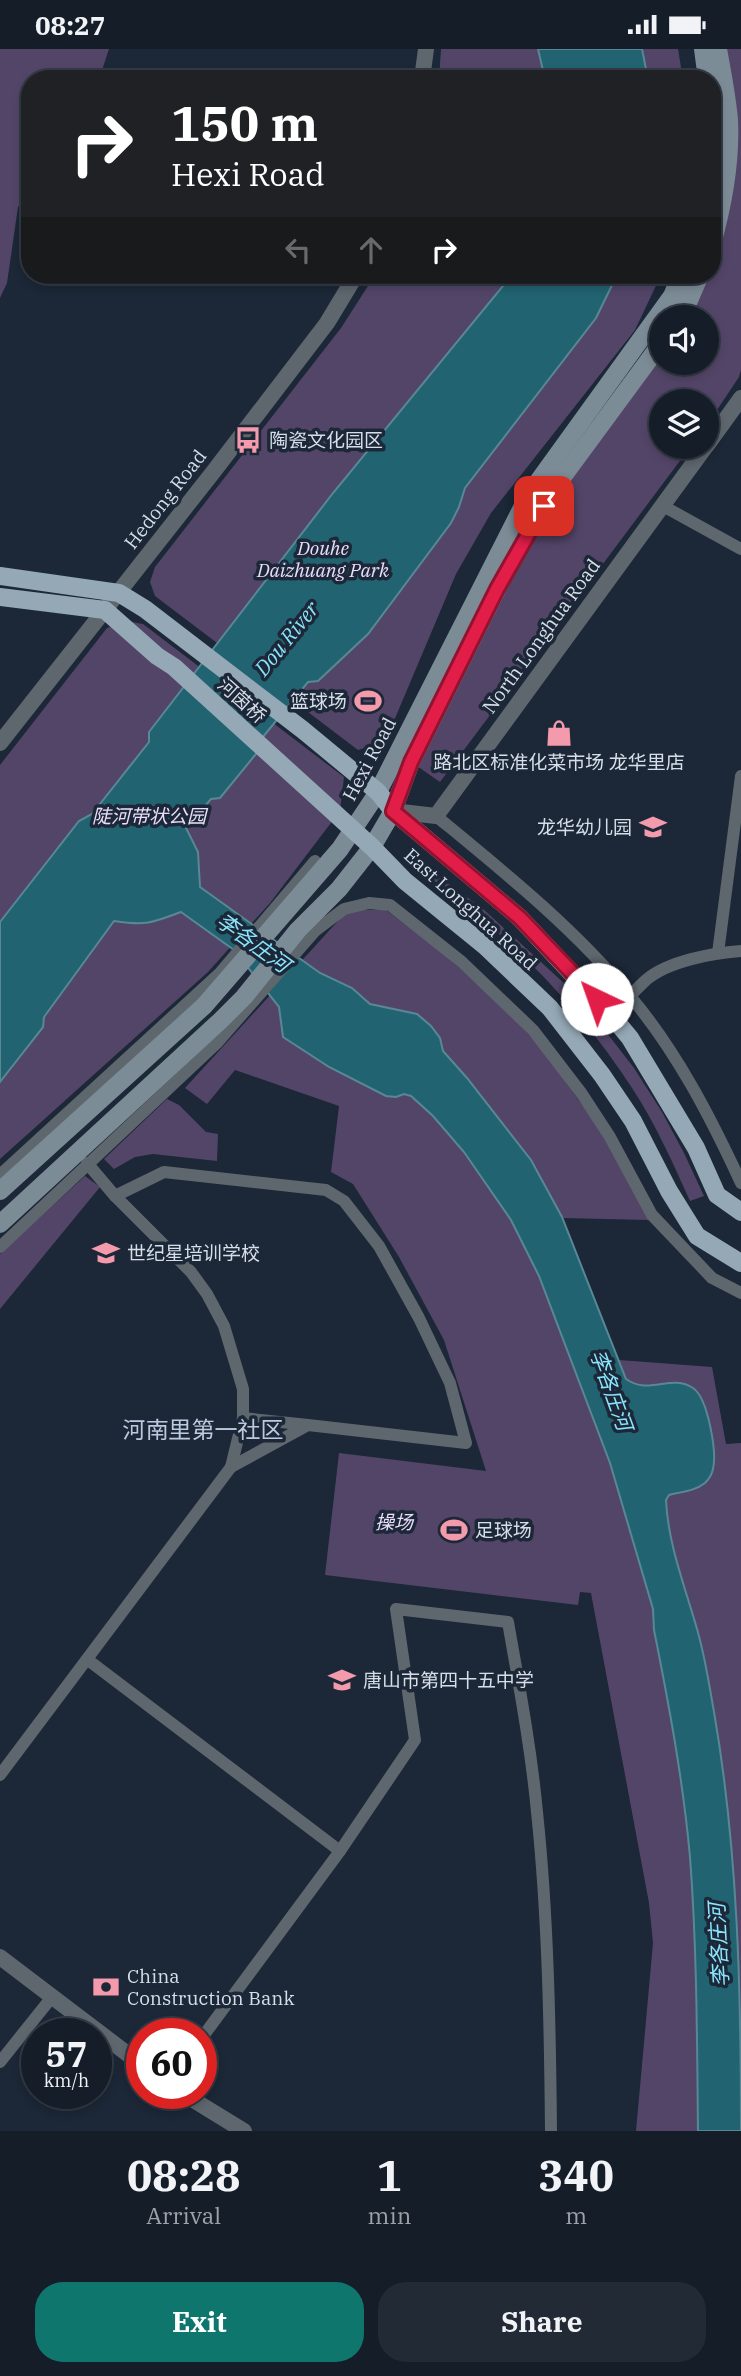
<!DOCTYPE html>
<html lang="en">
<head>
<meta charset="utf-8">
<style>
  :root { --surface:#151d29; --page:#222a35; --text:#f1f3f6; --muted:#9da2a8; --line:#343b46; --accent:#0f766e }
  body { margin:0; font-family:"IBM Plex Serif","Noto Sans SC",serif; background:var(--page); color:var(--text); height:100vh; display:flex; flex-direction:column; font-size:26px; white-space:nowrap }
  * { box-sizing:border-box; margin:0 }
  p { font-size:23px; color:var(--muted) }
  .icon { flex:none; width:38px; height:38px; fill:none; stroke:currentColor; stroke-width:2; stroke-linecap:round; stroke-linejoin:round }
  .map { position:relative; height:2082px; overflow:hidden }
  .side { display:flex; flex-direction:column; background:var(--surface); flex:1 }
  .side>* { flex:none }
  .hud { position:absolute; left:21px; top:21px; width:700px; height:214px; border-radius:28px; box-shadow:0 4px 10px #0003,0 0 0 2px var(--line); background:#202124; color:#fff; overflow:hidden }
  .tools { position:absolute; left:649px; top:256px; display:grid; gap:14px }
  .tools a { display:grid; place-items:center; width:70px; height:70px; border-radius:50%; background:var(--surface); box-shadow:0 4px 10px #0003,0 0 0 2px var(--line); font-size:35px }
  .speed { position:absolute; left:21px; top:1969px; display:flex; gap:14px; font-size:35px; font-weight:700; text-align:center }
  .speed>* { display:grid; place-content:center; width:91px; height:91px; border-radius:50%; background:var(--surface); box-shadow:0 4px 10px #0003,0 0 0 2px var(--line); line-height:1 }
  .speed small { font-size:18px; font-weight:400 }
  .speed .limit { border:10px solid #d22; background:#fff; color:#111 }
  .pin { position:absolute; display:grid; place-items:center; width:60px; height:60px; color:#fff; margin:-30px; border-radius:14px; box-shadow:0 4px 10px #0006 }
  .me { position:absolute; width:77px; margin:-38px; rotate:318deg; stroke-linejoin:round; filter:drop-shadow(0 0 5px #0008) }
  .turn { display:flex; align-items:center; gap:24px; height:147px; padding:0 35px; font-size:32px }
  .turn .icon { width:91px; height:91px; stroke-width:2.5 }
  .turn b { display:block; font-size:49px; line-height:60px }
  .lanes { display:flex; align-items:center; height:66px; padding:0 35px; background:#0003; justify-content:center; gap:35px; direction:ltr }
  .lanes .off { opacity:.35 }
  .eta { display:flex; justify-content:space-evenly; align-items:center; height:119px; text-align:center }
  .eta b { font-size:42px; font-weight:700; line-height:49px }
  .primary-button { display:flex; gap:14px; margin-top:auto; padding:14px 35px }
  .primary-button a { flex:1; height:80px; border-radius:28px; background:var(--accent); color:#fff; font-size:28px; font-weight:700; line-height:80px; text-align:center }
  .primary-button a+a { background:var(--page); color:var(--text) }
  .status { display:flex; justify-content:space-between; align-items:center; height:49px; padding:0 35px; background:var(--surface); direction:ltr }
  .status svg { height:19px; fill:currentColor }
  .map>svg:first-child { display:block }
  .green { fill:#534568 }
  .water { fill:#226372; stroke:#588896; stroke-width:2 }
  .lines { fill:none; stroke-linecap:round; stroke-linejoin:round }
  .minor { stroke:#5e676e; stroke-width:12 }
  .tertiary { stroke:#5e676e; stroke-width:16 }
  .secondary { stroke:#7c8c96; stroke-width:18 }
  .primary { stroke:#94a8b5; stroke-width:18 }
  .route-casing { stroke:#92132f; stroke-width:18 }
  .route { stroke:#e11d48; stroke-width:12 }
  .labels { text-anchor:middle; stroke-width:7; stroke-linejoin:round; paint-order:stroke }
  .poi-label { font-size:19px; fill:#d6dee9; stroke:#1c2737; text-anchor:start }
  .street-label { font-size:19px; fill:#d6dee9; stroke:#1c2737 }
  .park-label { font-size:19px; font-style:italic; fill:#eaddfe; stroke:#1c2737 }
  .water-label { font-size:21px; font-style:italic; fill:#89e4fc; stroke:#1c2737 }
  .quarter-label { font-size:23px; fill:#bccae0; stroke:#1c2737 }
</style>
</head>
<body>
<div class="status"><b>08:27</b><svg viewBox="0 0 49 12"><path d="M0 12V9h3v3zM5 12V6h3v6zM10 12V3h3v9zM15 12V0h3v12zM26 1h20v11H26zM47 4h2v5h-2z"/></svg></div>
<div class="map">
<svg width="741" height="2082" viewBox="0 0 741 2082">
  <rect width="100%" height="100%" fill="#1c2737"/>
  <g class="green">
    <polygon points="0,0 109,0 99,30 30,30 30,142 18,158 7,234 0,249"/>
    <polygon points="441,0 678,0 683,30 439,30"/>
    <polygon points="724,0 741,0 741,321 739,328 707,376 707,352 662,352 662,397 691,397 440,733 417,717 506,529 551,456 661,308 662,313 707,313 707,268 685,268 707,226 712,226 712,208 728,149"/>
    <polygon points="375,226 661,226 635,281 491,464 456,525 385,693 358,701 155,547 150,533 155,518 341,279"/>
    <polygon points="126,572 143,575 344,728 340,762 270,854 208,923 0,1110 0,716 107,579"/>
    <path d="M 432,823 L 482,859 L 579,948 L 634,1019 L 662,1063 L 684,1104 L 704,1147 L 690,1152 C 673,1114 655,1074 632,1039 C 578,956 509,886 429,829 Z"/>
    <polygon points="348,861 386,861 440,902 496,950 537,994 610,1094 649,1171 562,1169 619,1311 712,1318 726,1395 741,1394 741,2082 636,2082 653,1894 649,1854 591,1544 580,1543 578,1556 325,1526 339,1404 486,1422 444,1291 399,1208 353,1135 331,1123 339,1057 235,1021 207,1055 185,1039"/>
    <polygon points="167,1050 179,1056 206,1083 218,1085 217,1112 153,1105 135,1108 114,1120 104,1110"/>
    <polygon points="85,1127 100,1138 0,1260 0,1205"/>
  </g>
  <g class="water">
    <polygon points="538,0 642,0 648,30 545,30"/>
    <path d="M 512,226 L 617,226 L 596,269 L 465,439 L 459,458 L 451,474 L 368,585 L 318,632 L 308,633 L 262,689 L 260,700 L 220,749 L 211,750 L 186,779 L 198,803 L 200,838 L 320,924 L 352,939 L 370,955 L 417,965 L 431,977 L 440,989 L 443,1002 L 467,1029 L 531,1111 L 562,1168 L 626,1330 C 650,1347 671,1324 693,1339 C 708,1349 717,1403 713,1420 C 712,1425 708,1431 705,1434 C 695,1442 681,1443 669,1446 L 666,1451 C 668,1495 685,1538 697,1580 C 705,1607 709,1635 714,1663 C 738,1801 741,1942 741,2082 L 698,2082 C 697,1992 697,1900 690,1808 C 683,1731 669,1656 654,1581 L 653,1560 L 610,1414 L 539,1227 L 511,1171 L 464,1103 L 433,1067 L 411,1047 L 404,1045 L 396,1048 L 386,1047 L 329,1018 L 283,988 L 279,958 L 234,901 L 181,863 C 151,874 147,877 114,872 L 44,968 L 43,978 L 0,1033 L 0,873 L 79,772 L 92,765 L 149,693 L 149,683 L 333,444 Z"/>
  </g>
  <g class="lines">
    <g class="minor">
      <polyline points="663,457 741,500"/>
      <path d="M 436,767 C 504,823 574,879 630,947 C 677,1003 711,1069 741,1134"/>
      <polyline points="718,904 741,727"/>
      <path d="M 611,966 C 623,955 634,942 646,931 C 668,912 713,904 741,902"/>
      <polyline points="87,1114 115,1147 191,1223 207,1245 224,1277 243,1340 243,1369 231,1418"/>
      <polyline points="0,1126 220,924 315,812"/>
      <polyline points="0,1198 216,995 315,882 344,860 369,854 390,856 462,913 533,981 582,1045 610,1088 652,1166 712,1229 741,1244"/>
      <polyline points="243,1369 308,1376"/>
      <polyline points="88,1611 340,1802"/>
      <polyline points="0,1726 231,1418 308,1376 466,1394 450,1334 419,1269 379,1197 344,1152 326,1141 164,1123 115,1147"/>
      <path d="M 201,1990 L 340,1802 L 415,1691 L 396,1560 L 508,1573 C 519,1636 531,1699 537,1763 C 548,1868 550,1976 551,2082"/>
      <polyline points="0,2013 52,1948"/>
    </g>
    <g class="tertiary">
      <polyline points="422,30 426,0"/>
      <polyline points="707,396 741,349"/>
      <polyline points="0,694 214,422 327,274 356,226"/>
      <polyline points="393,762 436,767 706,397"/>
      <polyline points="0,1908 142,2016"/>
      <polyline points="182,2044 244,2082"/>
    </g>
    <g class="secondary">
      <polyline points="703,0 707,30"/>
      <polyline points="712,76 712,109"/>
      <path d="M 712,195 C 723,156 731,112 729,71 C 727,47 722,23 718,0"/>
      <polyline points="679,268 687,256 700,226"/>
      <polyline points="0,1142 204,957 340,800 378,743 529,445 672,247 681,226"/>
      <polyline points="0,1175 220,972 244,948 298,881 339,840 372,798 393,762 411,713 509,516 556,437 662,293"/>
    </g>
    <g class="primary">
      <polyline points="0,527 119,544 145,560 303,681 378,743 393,762 520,869 611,966 630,989 696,1099 717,1146 741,1163"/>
      <polyline points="0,548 105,561 157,607 174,618 372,798 405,832 485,897 550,959 602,1026 633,1072 669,1142 697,1187 741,1214"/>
    </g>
  </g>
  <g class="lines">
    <defs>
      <polyline id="route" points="544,457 497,540 411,713 393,762 520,869 597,950"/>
    </defs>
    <use href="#route" class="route-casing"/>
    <use href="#route" class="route"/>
  </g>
  <defs>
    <symbol id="bus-bare" viewBox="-9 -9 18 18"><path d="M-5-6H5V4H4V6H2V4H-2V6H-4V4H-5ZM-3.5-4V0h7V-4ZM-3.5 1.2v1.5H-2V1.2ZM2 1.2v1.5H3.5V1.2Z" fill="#f39aac" stroke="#1c2737" stroke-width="2.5" paint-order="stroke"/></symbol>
    <symbol id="stadium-bare" viewBox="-9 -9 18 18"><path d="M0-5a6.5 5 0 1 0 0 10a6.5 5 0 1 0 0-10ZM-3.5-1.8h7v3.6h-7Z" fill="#f39aac" stroke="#1c2737" stroke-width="2.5" paint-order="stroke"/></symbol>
    <symbol id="shop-bare" viewBox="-9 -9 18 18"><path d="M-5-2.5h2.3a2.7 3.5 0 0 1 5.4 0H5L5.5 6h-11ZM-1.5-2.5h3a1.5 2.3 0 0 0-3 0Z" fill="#f39aac" stroke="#1c2737" stroke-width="2.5" paint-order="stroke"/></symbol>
    <symbol id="school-bare" viewBox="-9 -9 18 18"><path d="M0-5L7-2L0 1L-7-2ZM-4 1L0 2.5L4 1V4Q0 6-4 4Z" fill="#f39aac" stroke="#1c2737" stroke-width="2.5" paint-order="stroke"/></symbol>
    <symbol id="bank-bare" viewBox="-9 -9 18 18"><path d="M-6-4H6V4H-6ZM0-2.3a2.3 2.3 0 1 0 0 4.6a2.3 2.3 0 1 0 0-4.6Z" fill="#f39aac" stroke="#1c2737" stroke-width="2.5" paint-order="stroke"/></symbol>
  </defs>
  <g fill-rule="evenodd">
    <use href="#bus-bare" x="229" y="372" width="38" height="38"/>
    <use href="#stadium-bare" x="349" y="633" width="38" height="38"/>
    <use href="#shop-bare" x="540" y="665" width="38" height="38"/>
    <use href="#school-bare" x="634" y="759" width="38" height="38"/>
    <use href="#school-bare" x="87" y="1185" width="38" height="38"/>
    <use href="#stadium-bare" x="435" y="1462" width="38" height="38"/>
    <use href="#school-bare" x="323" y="1612" width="38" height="38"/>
    <use href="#bank-bare" x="87" y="1919" width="38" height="38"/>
  </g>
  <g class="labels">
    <g class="poi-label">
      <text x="269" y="398">陶瓷文化园区</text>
      <text x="347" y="659" text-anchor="end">篮球场</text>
      <text x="559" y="720" text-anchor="middle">路北区标准化菜市场 龙华里店</text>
      <text x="632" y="785" text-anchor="end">龙华幼儿园</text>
      <text x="127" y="1211">世纪星培训学校</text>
      <text x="475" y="1488">足球场</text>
      <text x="363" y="1638">唐山市第四十五中学</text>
      <text x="127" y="1934">China<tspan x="127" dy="22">Construction Bank</tspan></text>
    </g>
    <g class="street-label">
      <text transform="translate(165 450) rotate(-52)" y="7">Hedong Road</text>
      <text transform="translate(541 587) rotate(-54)" y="7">North Longhua Road</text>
      <text transform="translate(242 651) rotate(42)" y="7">河茵桥</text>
      <text transform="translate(369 710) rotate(-62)" y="7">Hexi Road</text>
      <text transform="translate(471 860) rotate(42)" y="7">East Longhua Road</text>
    </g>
    <g class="park-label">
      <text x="323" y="506">Douhe<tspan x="323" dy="22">Daizhuang Park</tspan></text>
      <text x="149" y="774">陡河带状公园</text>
      <text x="394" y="1480">操场</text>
    </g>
    <g class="water-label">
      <text transform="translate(287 590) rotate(-51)" y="7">Dou River</text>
      <text transform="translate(253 894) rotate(36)" y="7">李各庄河</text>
      <text transform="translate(611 1341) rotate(70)" y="7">李各庄河</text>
      <text transform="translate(719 1896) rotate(-93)" y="7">李各庄河</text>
    </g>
    <g class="quarter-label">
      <text x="203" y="1389">河南里第一社区</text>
    </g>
  </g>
</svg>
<div class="tools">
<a><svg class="icon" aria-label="sound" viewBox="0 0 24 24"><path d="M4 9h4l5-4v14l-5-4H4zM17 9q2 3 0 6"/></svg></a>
<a><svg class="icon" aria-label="layers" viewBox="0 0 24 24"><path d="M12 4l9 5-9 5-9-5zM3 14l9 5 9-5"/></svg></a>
</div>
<div class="speed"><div>57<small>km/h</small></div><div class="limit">60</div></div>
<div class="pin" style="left:544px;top:457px;background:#d93025"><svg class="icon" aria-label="arrive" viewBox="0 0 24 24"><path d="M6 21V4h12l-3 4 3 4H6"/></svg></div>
<svg class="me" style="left:597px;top:950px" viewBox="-20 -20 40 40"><circle r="19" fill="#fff"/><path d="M0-13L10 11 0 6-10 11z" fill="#e11d48"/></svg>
<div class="hud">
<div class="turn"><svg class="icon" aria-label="right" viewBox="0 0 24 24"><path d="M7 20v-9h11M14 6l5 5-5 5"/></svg><div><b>150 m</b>Hexi Road</div></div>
<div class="lanes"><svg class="icon off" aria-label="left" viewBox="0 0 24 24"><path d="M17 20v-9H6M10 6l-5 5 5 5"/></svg><svg class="icon off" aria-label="ahead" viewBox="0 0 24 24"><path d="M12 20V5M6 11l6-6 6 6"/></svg><svg class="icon" aria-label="right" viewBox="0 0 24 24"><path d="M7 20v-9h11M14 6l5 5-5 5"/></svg></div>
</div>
</div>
<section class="side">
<div class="eta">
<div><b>08:28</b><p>Arrival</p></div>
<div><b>1</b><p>min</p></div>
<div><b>340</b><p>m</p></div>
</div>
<div class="primary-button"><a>Exit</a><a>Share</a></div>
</section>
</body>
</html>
